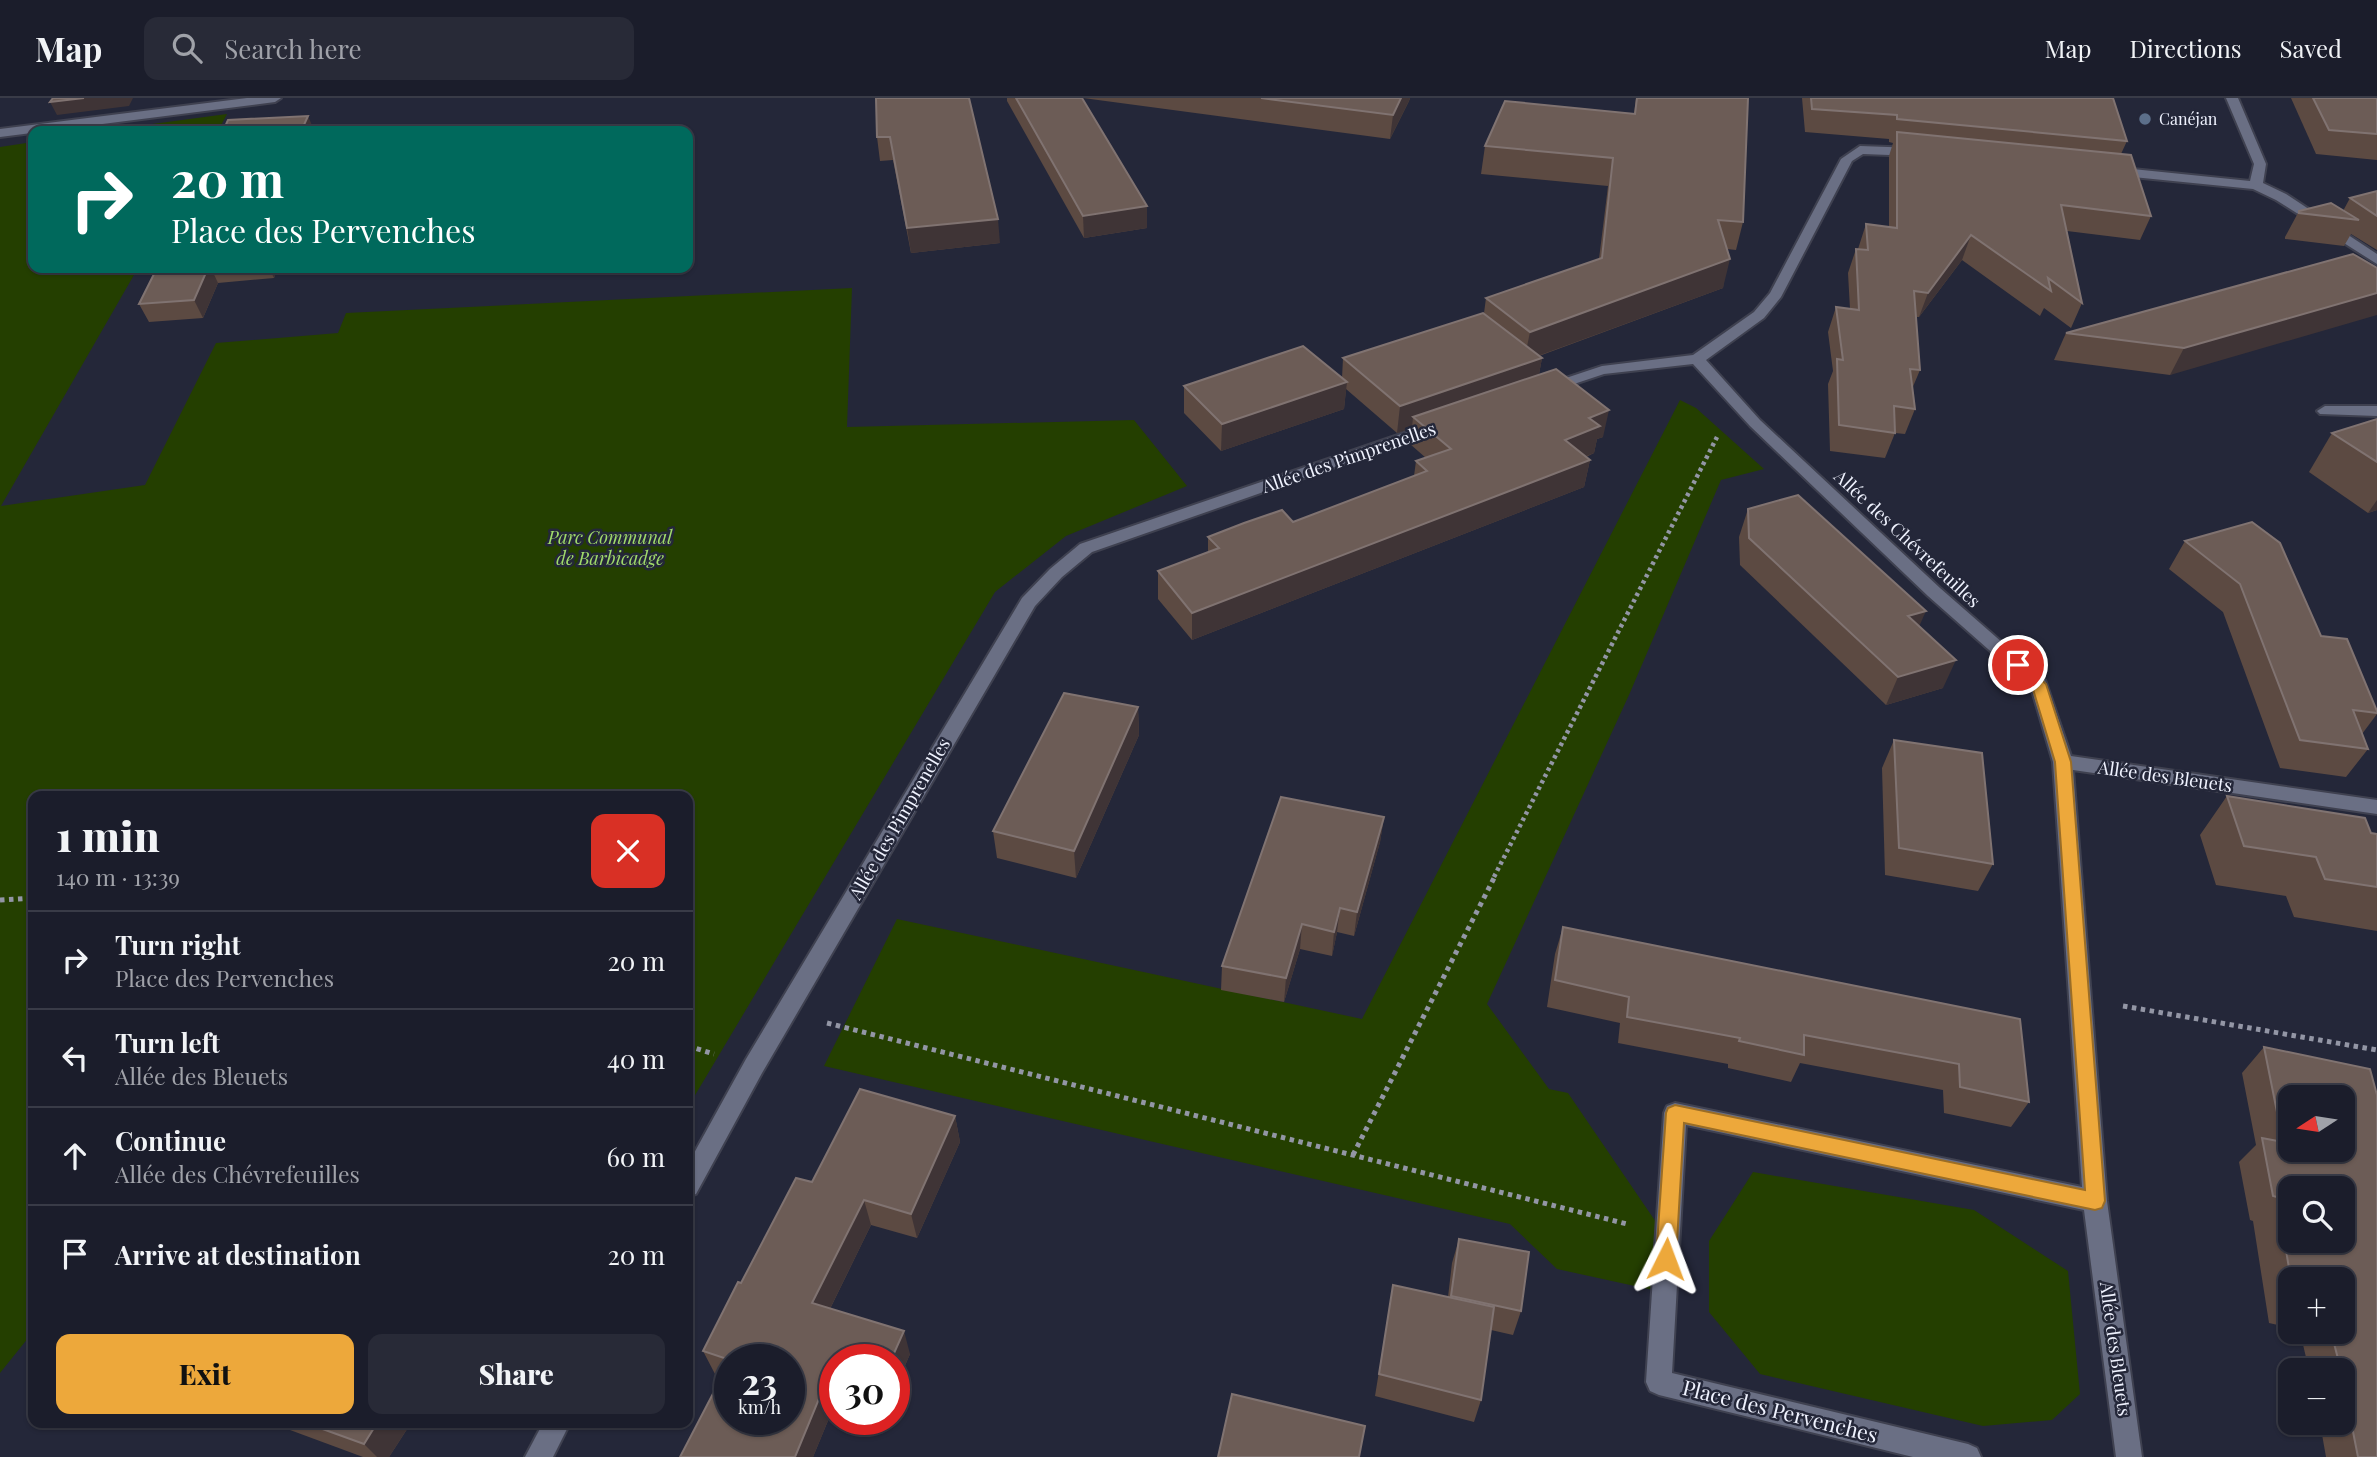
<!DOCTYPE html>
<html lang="en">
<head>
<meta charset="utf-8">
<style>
  :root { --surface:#1b1d2b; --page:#282a37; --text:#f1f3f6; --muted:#a0a2a9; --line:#393b47; --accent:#eda83b }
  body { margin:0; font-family:"Playfair Display",serif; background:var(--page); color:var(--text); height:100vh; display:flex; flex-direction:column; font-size:26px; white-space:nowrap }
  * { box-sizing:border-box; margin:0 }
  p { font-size:23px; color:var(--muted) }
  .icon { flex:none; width:38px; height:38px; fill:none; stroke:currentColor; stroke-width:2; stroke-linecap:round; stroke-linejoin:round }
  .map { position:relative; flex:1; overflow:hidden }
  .panel { position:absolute; left:28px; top:693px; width:665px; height:637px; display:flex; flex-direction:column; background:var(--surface); border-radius:14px; box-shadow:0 2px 5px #0004,0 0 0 2px var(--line) }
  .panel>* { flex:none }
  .top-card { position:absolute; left:28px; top:28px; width:665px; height:147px; border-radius:14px; box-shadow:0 2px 5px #0004,0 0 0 2px var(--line); background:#00695c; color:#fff; overflow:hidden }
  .needle { width:46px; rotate:258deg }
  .controls { position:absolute; left:2278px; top:987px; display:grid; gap:14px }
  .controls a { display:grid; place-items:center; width:77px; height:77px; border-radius:14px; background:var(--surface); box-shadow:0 2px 5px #0004,0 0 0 2px var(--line); font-size:35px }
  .speed { position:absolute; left:714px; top:1246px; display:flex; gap:14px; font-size:35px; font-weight:700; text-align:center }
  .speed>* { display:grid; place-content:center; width:91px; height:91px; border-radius:50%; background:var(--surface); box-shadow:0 2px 5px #0004,0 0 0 2px var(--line); line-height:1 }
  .speed small { font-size:18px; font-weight:400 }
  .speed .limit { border:10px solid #d22; background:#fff; color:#111 }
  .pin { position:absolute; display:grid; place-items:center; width:60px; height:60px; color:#fff; margin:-30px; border:4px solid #fff; border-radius:50%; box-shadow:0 2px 7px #0007 }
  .me { position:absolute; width:77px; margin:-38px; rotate:3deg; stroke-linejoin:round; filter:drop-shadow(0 0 5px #0008) }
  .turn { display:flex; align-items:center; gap:24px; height:147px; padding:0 28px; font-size:32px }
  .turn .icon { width:91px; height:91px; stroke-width:2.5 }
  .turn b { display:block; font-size:49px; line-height:60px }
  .round { display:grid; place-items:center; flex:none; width:74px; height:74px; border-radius:14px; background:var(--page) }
  .head { display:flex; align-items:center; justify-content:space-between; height:119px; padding:0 28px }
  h1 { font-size:42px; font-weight:800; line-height:52px }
  .cta { display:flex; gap:14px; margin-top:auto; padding:14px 28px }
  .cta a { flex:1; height:80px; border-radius:14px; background:var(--accent); color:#111; font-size:28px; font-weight:800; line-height:80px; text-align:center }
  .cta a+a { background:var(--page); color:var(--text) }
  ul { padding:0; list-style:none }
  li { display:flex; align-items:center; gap:21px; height:98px; padding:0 28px; border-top:2px solid var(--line) }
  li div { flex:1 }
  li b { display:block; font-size:26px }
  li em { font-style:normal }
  header { display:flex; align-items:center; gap:42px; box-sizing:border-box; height:98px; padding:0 35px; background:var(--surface); border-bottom:2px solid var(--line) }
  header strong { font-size:33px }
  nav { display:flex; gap:38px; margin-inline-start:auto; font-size:24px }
  .search { width:490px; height:63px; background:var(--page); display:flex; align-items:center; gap:18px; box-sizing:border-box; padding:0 24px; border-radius:14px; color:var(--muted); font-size:26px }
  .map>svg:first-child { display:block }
  .green { fill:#243f00 }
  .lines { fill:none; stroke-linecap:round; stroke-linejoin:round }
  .minor-casing { stroke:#3f4150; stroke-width:4 }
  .path-far1 { stroke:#9396a5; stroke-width:4.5; stroke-dasharray:3.5 3.5; stroke-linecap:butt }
  .path { stroke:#9396a5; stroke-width:5; stroke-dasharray:4.5 4.5; stroke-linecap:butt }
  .minor { fill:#6a6f84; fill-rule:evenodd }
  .wall { fill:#5c4a42; fill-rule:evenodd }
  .shaded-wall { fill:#3f3436 }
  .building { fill:#6c5c56; stroke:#807371; stroke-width:2; fill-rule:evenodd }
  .route { fill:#eda83b; stroke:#9a6d26; stroke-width:2 }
  .service-dot { fill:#5c6f8a; stroke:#242739; stroke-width:2.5 }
  .labels { text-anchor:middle; stroke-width:5; stroke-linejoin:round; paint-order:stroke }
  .far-poi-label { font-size:16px; fill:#eff2fe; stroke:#242739; text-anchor:start }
  .street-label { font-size:18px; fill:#eff2fe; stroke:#242739 }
  .park-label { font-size:18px; font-style:italic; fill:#a0da6b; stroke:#242739 }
  .near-street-label { font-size:21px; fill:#eff2fe; stroke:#242739 }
</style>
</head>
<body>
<header>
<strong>Map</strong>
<div class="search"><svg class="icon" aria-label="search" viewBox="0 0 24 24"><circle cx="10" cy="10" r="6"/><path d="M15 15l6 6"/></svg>Search here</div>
<nav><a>Map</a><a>Directions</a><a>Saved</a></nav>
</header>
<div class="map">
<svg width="2377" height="1359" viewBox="0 0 2377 1359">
  <rect width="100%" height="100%" fill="#242739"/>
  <g class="green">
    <polygon points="227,16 218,33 100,33"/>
    <polygon points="33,44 33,170 138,170 1,408 145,387 216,245 338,235 346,215 852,190 847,329 1134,322 1187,388 1066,438 995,494 688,1009 688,698 33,698 33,1234 0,1275 0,49"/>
    <polygon points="1680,302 1696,310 1764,371 1721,382 1629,597 1487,906 1549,991 1568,995 1658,1127 1653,1192 1557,1171 1510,1126 824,968 897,821 1362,921"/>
    <polygon points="1753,1074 1974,1112 2068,1173 2080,1296 2052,1322 1983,1328 1760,1276 1709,1214 1709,1143"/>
  </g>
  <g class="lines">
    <defs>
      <g id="minor">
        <polygon points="247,0 281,0 275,4 0,39 0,31"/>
        <polygon points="2226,0 2238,0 2266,66 2263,85 2286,96 2377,156 2377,166 2276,102 2253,91 2113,77 2107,73 2113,69 2250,83 2254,66"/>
        <polygon points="1860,48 1916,50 1922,54 1916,58 1863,56 1852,63 1781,199 1764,220 1706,262 1760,322 1940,490 2045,582 2071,658 2377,702 2377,716 2073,672 2107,1103 2142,1359 2116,1359 2084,1112 1686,1027 1672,1275 1968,1346 1977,1350 1981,1359 1913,1359 1659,1297 1650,1293 1646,1284 1664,1015 1667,1008 1675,1005 2082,1089 2053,664 2031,589 1928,498 1750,328 1693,266 1604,276 1547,295 1540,291 1542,288 1602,268 1693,257 1754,214 1770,195 1841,61"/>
        <polygon points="2325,308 2377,308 2377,318 2320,316 2317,313"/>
        <polygon points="1436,324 1444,329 1441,332 1092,454 1062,479 1035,508 762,975 696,1096 688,1099 688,1066 746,961 1022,500 1050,471 1080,446"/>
        <polygon points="543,1325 570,1325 553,1359 525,1359"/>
      </g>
    </defs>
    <use href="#minor" class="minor-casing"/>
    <polyline class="path-far1" points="1494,779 1717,339"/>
    <g class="path">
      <polyline points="0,802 33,800"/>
      <polyline points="2123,908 2377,952"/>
      <polyline points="827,925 1627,1126"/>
      <polyline points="688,948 714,956"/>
      <polyline points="1353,1057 1495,778"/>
    </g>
    <use href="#minor" class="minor"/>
  </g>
  <g class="wall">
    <polygon points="876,0 1000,145 911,155 893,62 880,63 877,39"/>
    <polygon points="1007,0 1082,0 1147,108 1147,130 1084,140 1007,3"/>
    <polygon points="1083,0 1410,0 1409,3 1390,41"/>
    <polygon points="1636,0 1748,0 1743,124 1736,152 1727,151 1723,190 1539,258 1542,260 1539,276 1603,339 1597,341 1594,355 1586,359 1590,362 1584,389 1192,542 1158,501 1158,473 1208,455 1208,439 1293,424 1414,378 1416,363 1426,360 1410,346 1412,330 1397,335 1346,291 1344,311 1221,353 1184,315 1184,288 1342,280 1343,260 1484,215 1486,200 1599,161 1608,88 1481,76 1485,48 1634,16"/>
    <polygon points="1802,0 2113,0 2127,43 2121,56 2151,118 2140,142 2067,133 2082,205 2071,230 2044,210 2040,218 1962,162 1919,219 1916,219 1920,272 1912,291 1915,311 1905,336 1895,335 1885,360 1830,353 1828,286 1833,273 1828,234 1836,209 1850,211 1848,175 1856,151 1858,151 1866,126 1889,129 1889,58 1893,45 1889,44 1889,41 1805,34"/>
    <polygon points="2291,0 2377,0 2377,62 2316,56"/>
    <polygon points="2377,93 2377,152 2351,136 2344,148 2285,141 2285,139 2299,113 2343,113 2350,100"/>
    <polygon points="157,170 278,170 274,180 218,185 203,220 149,224 139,206"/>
    <polygon points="2377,170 2170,277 2054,262 2066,235"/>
    <polygon points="2377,321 2377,412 2368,415 2309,374 2332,335"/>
    <polygon points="1748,411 1919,528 1943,590 1886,607 1740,467 1739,439"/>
    <polygon points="2185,443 2321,538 2377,613 2377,616 2362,636 2368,651 2346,679 2280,670 2223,514 2169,471"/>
    <polygon points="1138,609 1139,637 1076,780 997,760 993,733"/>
    <polygon points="1894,642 1993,766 1978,793 1885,777 1882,670"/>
    <polygon points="2227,698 2377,736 2377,833 2294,819 2286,798 2216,787 2200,737"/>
    <polygon points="1384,719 1380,744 1354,838 1337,834 1332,858 1300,851 1284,904 1221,892 1222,868"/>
    <polygon points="1563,829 2020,921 2029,1004 2011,1029 1944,1015 1943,992 1800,965 1791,984 1728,970 1728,966 1618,945 1620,925 1547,909 1555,856"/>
    <path d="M 2264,949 L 2370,971 L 2377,997 L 2377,1359 L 2326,1359 L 2320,1325 L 2343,1325 L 2343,1272 L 2309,1272 L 2300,1234 L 2343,1234 L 2343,1181 L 2291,1181 L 2291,1230 L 2269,1225 L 2253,1123 L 2250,1122 L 2239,1064 L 2256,1047 L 2242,975 ZM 2291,999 L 2343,999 L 2343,1052 L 2291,1052 ZM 2291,1090 L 2343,1090 L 2343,1143 L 2291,1143 Z"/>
    <polygon points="955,1018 960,1044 917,1140 871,1127 830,1211 910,1256 894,1293 894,1262 835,1262 835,1314 832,1313 813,1359 680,1359 722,1278 715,1276 703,1253 741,1185 812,1084"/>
    <polygon points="1459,1141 1521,1213 1513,1237 1491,1232 1481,1302 1474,1324 1375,1298 1393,1187 1448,1199 1452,1165"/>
    <polygon points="857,1321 882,1321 879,1328"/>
    <polygon points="282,1325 411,1325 389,1359 363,1359 290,1332"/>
  </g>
  <g class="shaded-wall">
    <polygon points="84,0 133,0 129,8 57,17 50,4"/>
    <polygon points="1401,0 1410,0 1409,3 1390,41 1393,17"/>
    <polygon points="308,18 314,32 315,28 317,33 305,33 303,29"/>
    <polygon points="1147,108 1147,130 1084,140 1083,118"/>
    <polygon points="998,121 1000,145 911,155 907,130"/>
    <polygon points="1971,137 1962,162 1919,219 1928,195"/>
    <polygon points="1730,161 1723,190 1524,263 1530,234"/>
    <polygon points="208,170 211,170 218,185 203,220 194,202"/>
    <polygon points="269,170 278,170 274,180"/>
    <polygon points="2377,195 2377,217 2170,277 2184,250"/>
    <polygon points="1542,260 1537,287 1413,319 1412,330 1397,335 1400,308"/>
    <polygon points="1347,284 1344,311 1221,353 1222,326"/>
    <polygon points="1609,312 1603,339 1597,341 1594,355 1559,369 1565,342 1589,320"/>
    <polygon points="1590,362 1584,389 1192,542 1192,515"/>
    <polygon points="2377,402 2377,412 2368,415"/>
    <polygon points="1926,513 1914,540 1908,518"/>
    <polygon points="1956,562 1943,590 1886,607 1898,579"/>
    <polygon points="1138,609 1139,637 1076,780 1074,753"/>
    <polygon points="1384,719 1380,744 1354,838 1357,814"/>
    <polygon points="1340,810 1337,834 1332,858 1334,834"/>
    <polygon points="1302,826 1300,851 1284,904 1286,880"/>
    <polygon points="955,1018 960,1044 917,1140 911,1116"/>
    <polygon points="864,1102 871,1127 821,1229 812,1205"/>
    <polygon points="904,1233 910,1256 894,1293 894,1262 891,1262"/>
    <polygon points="823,1291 832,1313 813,1359 795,1359"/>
    <polygon points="876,1321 882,1321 879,1328"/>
    <polygon points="377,1325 411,1325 389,1359 377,1359 364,1346"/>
  </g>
  <g class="building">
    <polygon points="53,0 84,0 50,4"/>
    <polygon points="876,0 969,0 998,121 907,130 890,39 877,39"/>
    <polygon points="1016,0 1082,0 1147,108 1083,118"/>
    <polygon points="1261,0 1401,0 1393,17"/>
    <polygon points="1637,0 1748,0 1743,124 1718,122 1730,161 1530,234 1486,200 1602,160 1613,60 1485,48 1505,3 1635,16"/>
    <polygon points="1811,0 2113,0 2127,43 1897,21 1897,17 1812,11"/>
    <polygon points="2313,0 2377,0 2377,36 2329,32"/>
    <polygon points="308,18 303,29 315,28 313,33 223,33 228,22"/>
    <polygon points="1897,34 2131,57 2151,118 2061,107 2082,205 2048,180 2051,193 1971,137 1928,195 1914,193 1920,272 1910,271 1915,311 1894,308 1895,335 1839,327 1837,261 1843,262 1836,209 1859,212 1856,151 1868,152 1866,126 1897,130"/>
    <polygon points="2377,93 2377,118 2350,100"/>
    <polygon points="2331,105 2359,122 2299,115 2299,113"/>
    <polygon points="2353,156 2377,170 2377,195 2184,250 2066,235"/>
    <polygon points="157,170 208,170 194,202 139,206"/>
    <polygon points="1483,215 1542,260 1400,308 1343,260"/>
    <polygon points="1303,248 1347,284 1222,326 1184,288"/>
    <polygon points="1556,271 1609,312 1589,320 1600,328 1565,342 1590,362 1192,515 1158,473 1219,450 1208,439 1244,425 1282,412 1293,424 1427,373 1416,363 1451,351 1413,319"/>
    <polygon points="2377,321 2377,364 2332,335"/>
    <polygon points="1798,397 1926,513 1908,518 1956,562 1898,579 1749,440 1748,411"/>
    <polygon points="2252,424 2280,445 2321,538 2347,541 2377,613 2377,615 2353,612 2368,651 2300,642 2240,486 2185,443"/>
    <polygon points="1064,595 1138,609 1074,753 993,733"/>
    <polygon points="1894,642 1982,655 1993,766 1899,750"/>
    <polygon points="2227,698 2365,720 2371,735 2377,736 2377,789 2325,781 2316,759 2244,748"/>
    <polygon points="1281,699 1384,719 1357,814 1340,810 1334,834 1302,826 1286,880 1222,868"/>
    <polygon points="1563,829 2020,921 2029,1004 1960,989 1959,966 1804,937 1804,957 1739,943 1740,940 1627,919 1629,899 1555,882"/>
    <path d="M 2264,949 L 2370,971 L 2377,997 L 2377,1359 L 2358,1359 L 2343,1283 L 2343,1272 L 2341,1272 L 2331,1234 L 2343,1234 L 2343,1181 L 2291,1182 L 2277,1099 L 2273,1098 L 2262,1040 L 2283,1044 ZM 2291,999 L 2343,999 L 2343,1052 L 2291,1052 ZM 2291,1090 L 2343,1090 L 2343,1143 L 2291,1143 Z"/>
    <polygon points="860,991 955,1018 911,1116 864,1102 812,1205 904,1233 891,1262 835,1262 835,1295 823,1291 795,1359 680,1359 730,1263 730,1321 789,1321 789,1262 730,1262 703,1253 738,1184 741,1185 796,1080 812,1084"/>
    <polygon points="1459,1141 1529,1154 1521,1213 1451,1198"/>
    <polygon points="1393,1187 1494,1209 1481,1302 1379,1276"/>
    <polygon points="1232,1296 1365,1328 1359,1359 1218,1359"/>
    <polygon points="306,1325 377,1325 364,1346"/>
  </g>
  <polygon class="route" points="2018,562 2023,564 2046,586 2071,664 2105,1103 2102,1110 2095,1112 1684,1025 1676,1161 1673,1168 1666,1170 1659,1168 1656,1161 1666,1015 1668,1010 1675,1007 2085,1092 2055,664 2032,588 2011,567"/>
  <circle class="service-dot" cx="2145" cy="21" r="7"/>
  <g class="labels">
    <g class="far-poi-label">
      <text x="2159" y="27">Canéjan</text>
    </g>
    <g class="street-label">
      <text transform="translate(1349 360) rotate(-19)" y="6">Allée des Pimprenelles</text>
      <text transform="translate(1907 441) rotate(43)" y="6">Allée des Chévrefeuilles</text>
      <text transform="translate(2165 679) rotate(8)" y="6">Allée des Bleuets</text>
      <text transform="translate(900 721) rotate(-60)" y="6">Allée des Pimprenelles</text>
      <text transform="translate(2115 1251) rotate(82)" y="6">Allée des Bleuets</text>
    </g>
    <g class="park-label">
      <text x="610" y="446">Parc Communal<tspan x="610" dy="21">de Barbicadge</tspan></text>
    </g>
    <g class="near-street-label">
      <text transform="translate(1780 1314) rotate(14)" y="7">Place des Pervenches</text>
    </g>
  </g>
</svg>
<div class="controls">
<a><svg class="needle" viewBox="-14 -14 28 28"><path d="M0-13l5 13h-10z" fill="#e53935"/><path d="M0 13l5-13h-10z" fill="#a0a2a9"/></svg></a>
<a><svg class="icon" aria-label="search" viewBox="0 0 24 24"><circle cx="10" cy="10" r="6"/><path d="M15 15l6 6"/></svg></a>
<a>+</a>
<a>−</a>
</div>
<div class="speed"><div>23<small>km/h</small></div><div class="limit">30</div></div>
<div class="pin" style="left:2018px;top:567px;background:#d93025"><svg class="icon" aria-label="arrive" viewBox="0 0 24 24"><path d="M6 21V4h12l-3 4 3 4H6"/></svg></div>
<svg class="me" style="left:1666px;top:1161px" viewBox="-20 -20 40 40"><path d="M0-17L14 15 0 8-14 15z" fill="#eda83b" stroke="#fff" stroke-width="4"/></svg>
<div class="top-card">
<div class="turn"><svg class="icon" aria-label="right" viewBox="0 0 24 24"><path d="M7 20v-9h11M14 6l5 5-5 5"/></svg><div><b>20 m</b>Place des Pervenches</div></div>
</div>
<section class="panel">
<div class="head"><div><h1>1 min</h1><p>140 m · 13:39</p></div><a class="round" style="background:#d93025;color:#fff"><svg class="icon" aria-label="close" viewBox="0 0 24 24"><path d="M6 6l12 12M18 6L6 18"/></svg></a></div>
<ul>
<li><svg class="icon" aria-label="right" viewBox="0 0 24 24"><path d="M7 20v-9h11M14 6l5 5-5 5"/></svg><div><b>Turn right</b><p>Place des Pervenches</p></div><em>20 m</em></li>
<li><svg class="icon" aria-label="left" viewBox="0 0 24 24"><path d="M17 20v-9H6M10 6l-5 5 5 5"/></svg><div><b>Turn left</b><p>Allée des Bleuets</p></div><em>40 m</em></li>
<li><svg class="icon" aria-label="ahead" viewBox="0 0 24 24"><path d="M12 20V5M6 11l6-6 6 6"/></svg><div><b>Continue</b><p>Allée des Chévrefeuilles</p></div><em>60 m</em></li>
<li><svg class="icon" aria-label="arrive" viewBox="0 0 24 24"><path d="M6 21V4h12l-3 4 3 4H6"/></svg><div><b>Arrive at destination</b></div><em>20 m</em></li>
</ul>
<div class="cta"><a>Exit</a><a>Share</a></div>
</section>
</div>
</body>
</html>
